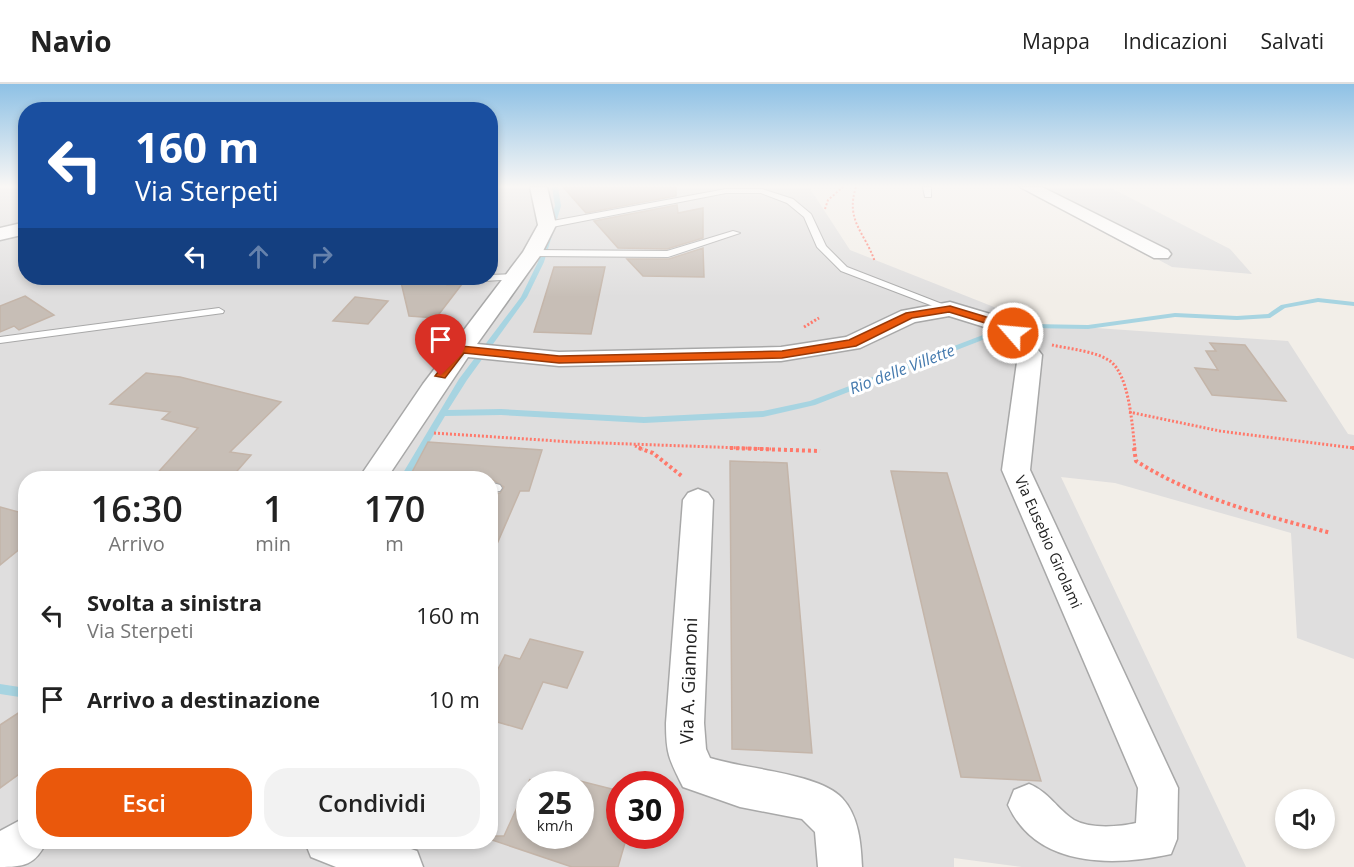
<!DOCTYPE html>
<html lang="it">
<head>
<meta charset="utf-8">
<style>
  :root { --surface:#fff; --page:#f2f2f2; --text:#222; --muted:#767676; --line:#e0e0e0; --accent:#ea580c }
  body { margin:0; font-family:"Open Sans",sans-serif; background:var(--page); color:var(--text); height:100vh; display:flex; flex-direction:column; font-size:22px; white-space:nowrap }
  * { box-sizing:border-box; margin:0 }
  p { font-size:20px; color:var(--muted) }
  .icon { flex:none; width:33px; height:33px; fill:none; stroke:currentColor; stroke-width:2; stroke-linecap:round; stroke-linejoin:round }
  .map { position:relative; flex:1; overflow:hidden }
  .sheet { position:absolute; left:18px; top:387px; width:480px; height:378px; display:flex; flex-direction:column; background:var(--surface); border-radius:24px; box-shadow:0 3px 9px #0003 }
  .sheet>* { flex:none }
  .top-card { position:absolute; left:18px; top:18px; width:480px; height:183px; border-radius:24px; box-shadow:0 3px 9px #0003; background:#1a4fa0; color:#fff; overflow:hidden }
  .controls { position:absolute; left:1275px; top:705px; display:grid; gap:12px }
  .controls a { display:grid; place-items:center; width:60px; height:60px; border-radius:50%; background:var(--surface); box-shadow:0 3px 9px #0003; font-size:30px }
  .speed { position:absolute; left:516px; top:687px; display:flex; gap:12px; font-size:30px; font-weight:700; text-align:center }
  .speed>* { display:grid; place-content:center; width:78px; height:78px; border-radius:50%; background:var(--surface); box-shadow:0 3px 9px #0003; line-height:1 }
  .speed small { font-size:15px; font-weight:400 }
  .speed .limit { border:9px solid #d22; background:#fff; color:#111 }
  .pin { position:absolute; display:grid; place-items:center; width:51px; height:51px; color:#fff; margin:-62px -26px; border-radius:50% 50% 50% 0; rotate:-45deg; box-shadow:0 0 6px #0007 }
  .pin .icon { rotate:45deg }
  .me { position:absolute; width:66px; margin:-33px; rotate:297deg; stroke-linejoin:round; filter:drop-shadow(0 0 4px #0008) }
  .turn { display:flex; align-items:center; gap:21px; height:126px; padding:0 18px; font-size:27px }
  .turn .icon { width:78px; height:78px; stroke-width:2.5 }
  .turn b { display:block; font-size:42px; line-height:51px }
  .lanes { display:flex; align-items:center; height:57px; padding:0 18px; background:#0003; justify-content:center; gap:30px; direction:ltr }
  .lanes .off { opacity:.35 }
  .eta { display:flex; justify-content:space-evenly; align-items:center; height:102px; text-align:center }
  .eta b { font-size:36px; font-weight:600; line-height:42px }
  .button { display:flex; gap:12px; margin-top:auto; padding:12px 18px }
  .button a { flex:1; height:69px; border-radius:24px; background:var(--accent); color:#fff; font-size:24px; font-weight:600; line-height:69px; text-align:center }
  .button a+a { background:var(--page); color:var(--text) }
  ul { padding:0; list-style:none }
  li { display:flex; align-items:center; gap:18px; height:84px; padding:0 18px }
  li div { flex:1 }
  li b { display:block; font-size:22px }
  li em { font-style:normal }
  header { display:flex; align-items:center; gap:36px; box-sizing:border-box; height:84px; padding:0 30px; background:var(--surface); border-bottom:2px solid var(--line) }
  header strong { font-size:28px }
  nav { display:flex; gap:33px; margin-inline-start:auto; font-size:21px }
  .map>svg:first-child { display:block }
  .residential { fill:#dfdede; fill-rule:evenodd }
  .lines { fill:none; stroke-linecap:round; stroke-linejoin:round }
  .stream { fill:#a7d4e1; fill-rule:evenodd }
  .building { fill:#c7beb6; stroke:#c4b5a9; stroke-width:1.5 }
  .service-casing { stroke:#a8a8a8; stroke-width:2 }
  .minor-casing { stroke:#a8a8a8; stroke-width:3 }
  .path-far2 { stroke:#ff796b; stroke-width:2; stroke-dasharray:2 2; stroke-linecap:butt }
  .path-far1 { stroke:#ff796b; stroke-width:3; stroke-dasharray:2 2; stroke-linecap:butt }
  .path { stroke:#ff796b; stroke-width:4; stroke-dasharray:3 3; stroke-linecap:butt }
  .service { fill:#fff; fill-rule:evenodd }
  .minor { fill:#fff; fill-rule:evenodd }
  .route { fill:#ea580c; stroke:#983908; stroke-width:1.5 }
  .labels { text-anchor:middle; stroke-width:6; stroke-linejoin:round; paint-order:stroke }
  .street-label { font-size:15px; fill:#212121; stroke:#fff }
  .water-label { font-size:16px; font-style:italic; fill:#457aae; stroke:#fff }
  .near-street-label { font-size:18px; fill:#212121; stroke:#fff }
</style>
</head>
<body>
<header>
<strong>Navio</strong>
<nav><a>Mappa</a><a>Indicazioni</a><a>Salvati</a></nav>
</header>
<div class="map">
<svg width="1354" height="783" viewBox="0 0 1354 783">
  <rect width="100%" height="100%" fill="#f2eee8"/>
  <g class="residential">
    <path d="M 0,103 L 25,103 L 26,194 L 490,194 L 491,103 L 809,103 L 850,166 L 1037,240 L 1288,257 L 1348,350 L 1354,351 L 1354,575 L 1297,554 L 1291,449 L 1115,399 L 1061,393 L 1246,783 L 1022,783 L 954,774 L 954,783 L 0,783 ZM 26,394 L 490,394 L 490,758 L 26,758 ZM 530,700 L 580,700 L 580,752 L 530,752 ZM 620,700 L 670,700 L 670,752 L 620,752 Z"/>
    <polygon points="1018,103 1109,103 1230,165 1252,190 1172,183 1057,121"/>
  </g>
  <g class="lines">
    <g class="stream">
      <polygon points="552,103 558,103 561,122 544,178 527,213 467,296 448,326 501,325 644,333 763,327 810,317 996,246 1030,240 1088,241 1175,229 1237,232 1268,230 1281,221 1318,214 1354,218 1354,222 1318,218 1285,224 1270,234 1237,236 1175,233 1088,245 1030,244 998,250 815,321 763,333 644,339 501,331 445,332 408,394 400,394 459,295 521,213 538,178 555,122"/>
      <polygon points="0,600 26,604 26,614 0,610"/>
    </g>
  </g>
  <g class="building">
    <polygon points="563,103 676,103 676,112 586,129"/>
    <polygon points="677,121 678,129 703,124 703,154 667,165 618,164 594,137"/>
    <polygon points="703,164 704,193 643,192 627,175 669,175"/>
    <polygon points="554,183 605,183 591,250 534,248"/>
    <polygon points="400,194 443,194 441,197 447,201 462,200 436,234 409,232"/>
    <polygon points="25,212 54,231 19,246 14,242 0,248 0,222"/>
    <polygon points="355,213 388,217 368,240 333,237"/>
    <polygon points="1210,259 1245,261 1286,317 1212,311 1195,284 1218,286 1206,267 1216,267"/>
    <polygon points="146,289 180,293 281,318 230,368 251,371 231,394 153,394 198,344 162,335 170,328 110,320"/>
    <polygon points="428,358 542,366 529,407 520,407 490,476 490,410 500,409 504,403 490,394 411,390"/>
    <polygon points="730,377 787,379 812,669 732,665"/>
    <polygon points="891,387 947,389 1041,697 961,693"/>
    <polygon points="0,423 26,430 26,460 0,481"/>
    <polygon points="530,555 583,568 567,604 543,598 522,645 490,636 490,583 498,585 505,571 520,575"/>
    <polygon points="26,624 26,685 0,704 0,641"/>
    <polygon points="530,695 530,752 580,752 580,697 620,707 620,752 627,752 618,783 572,783 492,756 492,752 504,752"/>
  </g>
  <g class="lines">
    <defs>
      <g id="service">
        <polygon points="923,103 931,103 931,113 925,113"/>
        <polygon points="726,105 762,105 793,115 811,130 826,162 847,183 955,225 950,228 946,227 841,187 817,163 804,133 787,119 761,109 726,109 547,144 543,141 547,138"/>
        <polygon points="733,147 740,149 668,173 532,172 527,169 532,166 667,167"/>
        <polygon points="514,190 519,193 517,195 448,199 443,196 446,194 490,194 490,191"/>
        <polygon points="219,224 224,227 223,229 0,259 0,253"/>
        <polygon points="490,398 500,401 502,404 500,407 490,408"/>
      </g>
      <g id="minor">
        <path d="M 530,103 L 547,103 L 556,141 L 542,169 L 477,260 L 559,268 L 781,263 L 846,253 L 901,227 L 950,218 L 1007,235 L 1021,244 L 1042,271 L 1030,386 L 1178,704 L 1177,755 L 1171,770 C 1111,783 1036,783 1008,721 L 1014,706 L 1029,700 C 1049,708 1057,725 1074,736 C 1090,745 1119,743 1136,739 L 1138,704 L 1002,386 L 1018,271 L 1005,254 L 991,245 L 949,232 L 915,238 L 860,264 L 781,277 L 559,282 L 468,273 L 387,394 L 359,394 L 423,300 L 523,168 L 538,141 Z"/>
        <polygon points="1020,103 1042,103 1168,166 1171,170 1168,174 1154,174"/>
        <polygon points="26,138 26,150 0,156 0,144"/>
        <path d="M 698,405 L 708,409 L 713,416 L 704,639 L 706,665 L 710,674 C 744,685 819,689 842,714 C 859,732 861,760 862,783 L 818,783 L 815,748 L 802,735 L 740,723 L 683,703 C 669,675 666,670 666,639 L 683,416 L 688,409 Z"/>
        <path d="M 26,733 L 26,758 L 46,758 C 36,781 23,783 0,783 L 0,747 Z"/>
        <polygon points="305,758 390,758 417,767 423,783 336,783 311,773"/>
      </g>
    </defs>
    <use href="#service" class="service-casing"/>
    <use href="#minor" class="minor-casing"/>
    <g class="path-far2">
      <path d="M 856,103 C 845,137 865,148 875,178"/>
      <polyline points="825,125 828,116 843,103"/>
    </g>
    <g class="path-far1">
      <polyline points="804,243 819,234"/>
      <path d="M 1052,261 C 1070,265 1095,267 1110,277 C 1130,292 1132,343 1135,365"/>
      <polyline points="1129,328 1220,347 1354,364"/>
      <polyline points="434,349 573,358 771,365"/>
      <polyline points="635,362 643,365"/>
    </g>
    <g class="path">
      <polyline points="639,364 653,369 683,393"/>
      <polyline points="730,364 820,367"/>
      <path d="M 1134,364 L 1136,377 C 1196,415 1263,431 1331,449"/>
      <polyline points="1352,364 1354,364"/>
    </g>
    <use href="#service" class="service"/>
    <use href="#minor" class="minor"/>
  </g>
  <linearGradient id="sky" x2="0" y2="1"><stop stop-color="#8ec1e5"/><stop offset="0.48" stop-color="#f9f7f5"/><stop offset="1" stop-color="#f9f7f5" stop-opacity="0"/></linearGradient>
  <rect width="1354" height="213" fill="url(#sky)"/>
  <polygon class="route" points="950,222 1003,238 1019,249 1009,251 995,242 949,228 912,234 856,262 782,274 559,279 464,269 445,294 435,292 457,263 461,262 559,272 782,267 849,256 906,229"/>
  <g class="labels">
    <g class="street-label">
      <text transform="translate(1048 458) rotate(66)" y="5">Via Eusebio Girolami</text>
    </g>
    <g class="water-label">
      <text transform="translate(902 285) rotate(-21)" y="6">Rio delle Villette</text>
    </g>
    <g class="near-street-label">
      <text transform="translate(689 597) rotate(-88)" y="6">Via A. Giannoni</text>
    </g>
  </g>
</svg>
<div class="controls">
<a><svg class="icon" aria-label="sound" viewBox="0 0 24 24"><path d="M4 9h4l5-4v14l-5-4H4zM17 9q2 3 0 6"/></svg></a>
</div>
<div class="speed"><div>25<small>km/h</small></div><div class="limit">30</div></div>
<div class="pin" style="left:441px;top:292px;background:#d93025"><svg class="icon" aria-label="arrive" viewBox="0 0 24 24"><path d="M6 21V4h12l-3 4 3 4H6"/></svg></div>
<svg class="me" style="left:1013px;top:249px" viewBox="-20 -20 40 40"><circle r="17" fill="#ea580c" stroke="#fff" stroke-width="3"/><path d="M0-11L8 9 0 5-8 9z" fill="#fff"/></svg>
<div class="top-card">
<div class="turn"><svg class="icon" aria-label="left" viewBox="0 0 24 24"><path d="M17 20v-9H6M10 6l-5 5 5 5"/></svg><div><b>160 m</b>Via Sterpeti</div></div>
<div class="lanes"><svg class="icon" aria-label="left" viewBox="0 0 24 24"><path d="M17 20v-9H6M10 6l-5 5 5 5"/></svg><svg class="icon off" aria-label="ahead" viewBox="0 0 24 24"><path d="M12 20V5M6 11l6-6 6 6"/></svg><svg class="icon off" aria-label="right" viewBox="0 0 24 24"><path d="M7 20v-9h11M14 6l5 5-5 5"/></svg></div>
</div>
<section class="sheet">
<div class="eta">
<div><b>16:30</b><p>Arrivo</p></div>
<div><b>1</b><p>min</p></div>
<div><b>170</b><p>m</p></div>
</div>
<ul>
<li><svg class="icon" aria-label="left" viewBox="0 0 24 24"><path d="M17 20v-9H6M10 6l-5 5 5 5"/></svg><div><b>Svolta a sinistra</b><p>Via Sterpeti</p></div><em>160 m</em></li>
<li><svg class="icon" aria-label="arrive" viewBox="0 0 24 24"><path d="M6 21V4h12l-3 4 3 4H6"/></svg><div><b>Arrivo a destinazione</b></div><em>10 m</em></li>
</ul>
<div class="button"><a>Esci</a><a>Condividi</a></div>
</section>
</div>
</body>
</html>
